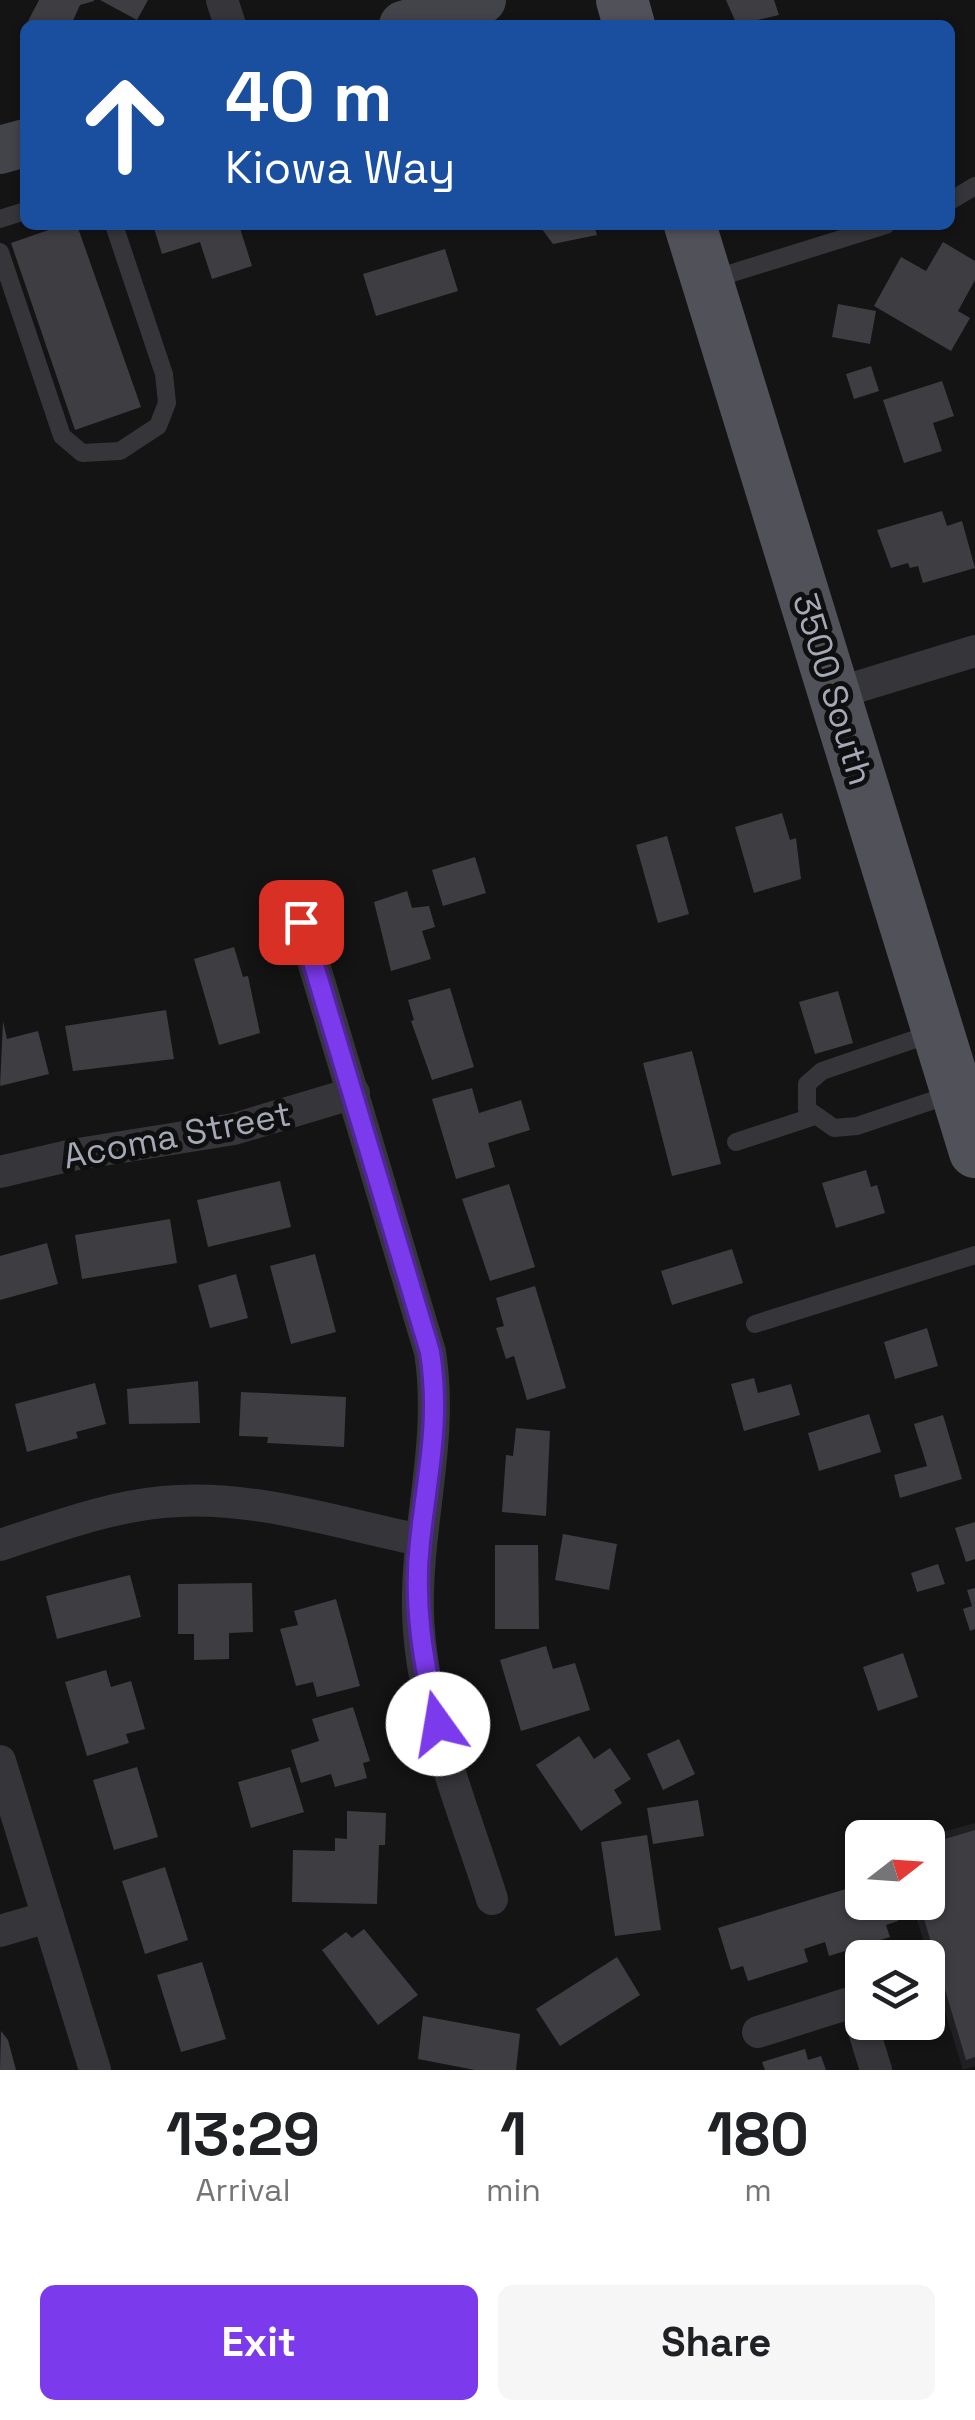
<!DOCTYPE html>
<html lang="en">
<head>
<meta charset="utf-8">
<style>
  :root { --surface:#fff; --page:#f6f6f6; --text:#202124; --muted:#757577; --accent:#7c3aed }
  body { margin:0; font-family:"Space Grotesk",sans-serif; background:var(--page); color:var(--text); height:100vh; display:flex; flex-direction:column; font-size:38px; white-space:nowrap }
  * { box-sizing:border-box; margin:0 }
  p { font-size:32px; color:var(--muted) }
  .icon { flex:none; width:55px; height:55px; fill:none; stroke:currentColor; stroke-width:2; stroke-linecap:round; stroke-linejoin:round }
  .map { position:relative; height:2070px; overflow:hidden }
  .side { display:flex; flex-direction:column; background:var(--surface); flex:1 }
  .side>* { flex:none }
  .guide { position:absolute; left:20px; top:20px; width:935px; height:210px; border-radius:15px; box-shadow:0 2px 8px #0004; background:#1a4fa0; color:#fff; overflow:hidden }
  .needle { width:65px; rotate:73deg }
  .fabs { position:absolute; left:845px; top:1820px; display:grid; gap:20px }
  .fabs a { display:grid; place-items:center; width:100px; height:100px; border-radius:15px; background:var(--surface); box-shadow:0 2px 8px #0004; font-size:50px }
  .pin { position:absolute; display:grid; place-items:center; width:85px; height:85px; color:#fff; margin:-42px; border-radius:20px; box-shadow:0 5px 15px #0006 }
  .me { position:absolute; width:110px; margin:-55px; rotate:347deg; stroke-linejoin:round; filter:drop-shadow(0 0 8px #0008) }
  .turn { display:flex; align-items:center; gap:35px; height:210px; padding:0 40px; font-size:45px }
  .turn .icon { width:130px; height:130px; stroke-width:2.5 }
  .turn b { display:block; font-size:70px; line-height:85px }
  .eta { display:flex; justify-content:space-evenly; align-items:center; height:170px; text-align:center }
  .eta b { font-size:60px; font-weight:600; line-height:70px }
  .primary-button { display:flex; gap:20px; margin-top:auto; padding:20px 40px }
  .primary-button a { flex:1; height:115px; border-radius:15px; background:var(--accent); color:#fff; font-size:40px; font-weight:600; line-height:115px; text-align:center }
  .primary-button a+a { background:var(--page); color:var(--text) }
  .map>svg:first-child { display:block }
  .built { fill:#202022 }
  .building { fill:#3e3d42 }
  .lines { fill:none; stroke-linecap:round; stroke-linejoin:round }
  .lane { stroke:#35353a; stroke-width:18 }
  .street { stroke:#35353a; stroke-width:32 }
  .secondary { stroke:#43444a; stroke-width:48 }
  .primary { stroke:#505159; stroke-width:52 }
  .route-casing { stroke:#51269a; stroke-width:25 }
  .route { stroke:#7c3aed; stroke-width:18 }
  .labels { text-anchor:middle; stroke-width:10; stroke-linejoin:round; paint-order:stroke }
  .street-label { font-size:35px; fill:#a5a8b6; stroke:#0f0f10 }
</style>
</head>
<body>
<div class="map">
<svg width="975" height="2070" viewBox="0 0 975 2070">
  <rect width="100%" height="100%" fill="#141415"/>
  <polygon class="built" points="975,1823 975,2066 963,2070 912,1903 928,1902 925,1837"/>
  <g class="building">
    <polygon points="39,0 94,0 94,1 80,5 71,25 26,25"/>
    <polygon points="100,0 148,0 137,20"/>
    <polygon points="726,0 774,0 779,15 737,25"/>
    <polygon points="63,225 77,225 141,407 75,430 11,243"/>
    <polygon points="153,225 239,225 252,266 212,279 200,242 162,254"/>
    <polygon points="539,225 594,225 597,235 553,244"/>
    <polygon points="943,242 975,261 975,280 958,311 970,318 951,351 874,306 901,257 926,271"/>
    <polygon points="445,249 458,291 376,316 363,274"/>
    <polygon points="838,304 876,311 870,344 832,337"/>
    <polygon points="871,366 879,391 854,399 846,374"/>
    <polygon points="942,381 954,416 933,423 942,451 904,463 883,400"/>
    <polygon points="942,511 947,526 962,521 975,568 923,583 918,566 910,568 908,563 891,568 877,530"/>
    <polygon points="782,813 790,840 796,838 801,879 754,893 735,827"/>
    <polygon points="667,836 689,914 658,923 636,845"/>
    <polygon points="475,857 486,893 443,906 432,870"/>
    <polygon points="407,891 412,908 429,906 435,927 422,931 431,959 391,971 374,902"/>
    <polygon points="234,947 243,977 248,976 260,1033 219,1045 194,959"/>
    <polygon points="450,988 474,1067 432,1080 411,1021 414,1020 408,1000"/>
    <polygon points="838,991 853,1043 815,1054 799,1002"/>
    <polygon points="166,1010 174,1059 73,1071 65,1026"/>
    <polygon points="3,1021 7,1039 38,1031 49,1074 0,1086"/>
    <polygon points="692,1051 721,1164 672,1176 643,1063"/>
    <polygon points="472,1088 479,1113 521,1100 530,1130 488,1143 495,1167 456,1179 432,1099"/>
    <polygon points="866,1170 871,1187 877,1185 885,1213 836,1228 822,1183"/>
    <polygon points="280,1181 291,1227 208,1247 197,1200"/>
    <polygon points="509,1184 535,1267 490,1281 462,1199"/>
    <polygon points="170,1219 177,1263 82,1279 75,1235"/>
    <polygon points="47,1243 58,1284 0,1300 0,1256"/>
    <polygon points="732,1249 743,1283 672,1305 661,1271"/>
    <polygon points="315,1254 336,1332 291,1344 270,1266"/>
    <polygon points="236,1274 248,1318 210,1328 198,1285"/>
    <polygon points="535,1286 566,1388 527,1400 514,1356 506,1359 496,1328 504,1326 496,1298"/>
    <polygon points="927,1328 938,1366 895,1379 884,1342"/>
    <polygon points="754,1378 758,1393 791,1384 800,1415 744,1431 731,1384"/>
    <polygon points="198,1381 200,1423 129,1424 127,1389"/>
    <polygon points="95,1383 106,1424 76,1432 78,1438 27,1452 15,1404"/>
    <polygon points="241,1392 346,1397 344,1447 267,1443 268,1437 239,1436"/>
    <polygon points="869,1414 881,1452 819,1471 808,1433"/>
    <polygon points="943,1415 962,1479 900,1498 894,1475 927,1466 914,1424"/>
    <polygon points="516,1428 550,1431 546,1516 502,1512 506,1455 513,1456"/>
    <polygon points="975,1522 975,1559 966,1562 955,1528"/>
    <polygon points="563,1534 617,1544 609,1590 555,1580"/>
    <polygon points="495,1545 538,1545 539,1629 495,1629"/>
    <polygon points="938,1564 945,1584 917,1592 911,1573"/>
    <polygon points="130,1575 141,1617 57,1639 46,1596"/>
    <polygon points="252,1583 253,1632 229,1633 229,1659 194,1660 194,1634 178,1634 178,1584"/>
    <polygon points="975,1588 975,1629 970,1631 963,1609 972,1606 967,1590"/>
    <polygon points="336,1599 360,1686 317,1697 313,1682 296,1686 280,1629 298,1625 294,1611"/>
    <polygon points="546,1646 553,1669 575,1663 590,1710 521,1731 500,1660"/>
    <polygon points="903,1653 918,1697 878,1711 863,1667"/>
    <polygon points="106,1670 111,1687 131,1681 145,1729 126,1734 129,1743 87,1756 65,1682"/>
    <polygon points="353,1707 370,1761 363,1763 367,1778 335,1787 331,1774 301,1783 291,1750 319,1741 312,1719"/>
    <polygon points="579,1736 594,1759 610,1748 631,1779 614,1790 622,1803 581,1831 536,1765"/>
    <polygon points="679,1739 695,1774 663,1790 647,1754"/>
    <polygon points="137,1767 158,1837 114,1850 93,1780"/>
    <polygon points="290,1767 304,1812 251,1828 238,1782"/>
    <polygon points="698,1800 704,1836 653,1844 647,1808"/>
    <polygon points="347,1811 386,1813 385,1845 379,1845 377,1904 292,1902 293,1850 335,1851 335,1838 347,1839"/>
    <polygon points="975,1830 975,2057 966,2060 919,1902 928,1902 928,1844"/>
    <polygon points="647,1835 661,1930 615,1936 601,1842"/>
    <polygon points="165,1867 188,1940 145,1954 122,1881"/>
    <polygon points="862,1884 862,1902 892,1902 898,1921 886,1925 890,1937 829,1956 825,1942 804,1949 808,1962 748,1981 743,1966 731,1970 718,1928"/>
    <polygon points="364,1929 418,1995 378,2025 322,1950 346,1932 352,1938"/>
    <polygon points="617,1957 640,1995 560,2046 536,2009"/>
    <polygon points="202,1962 226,2039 181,2052 157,1975"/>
    <polygon points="423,2016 520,2034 516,2070 475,2070 418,2059"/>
    <polygon points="1,2031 8,2040 16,2070 0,2070"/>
    <polygon points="805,2049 808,2060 821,2056 826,2070 765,2070 762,2062"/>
  </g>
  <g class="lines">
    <g class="lane">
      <polyline points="950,201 975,186"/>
      <polyline points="0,219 25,211"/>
      <polyline points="0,252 62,436 82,453 120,451 158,426 167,403 164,374 114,225"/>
      <polyline points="713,279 886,225"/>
      <polyline points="933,1033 822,1071 807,1084 807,1109 834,1128 857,1126 952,1094"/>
      <polyline points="736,1142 812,1117"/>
      <polyline points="755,1324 975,1255"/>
    </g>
    <g class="street">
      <polyline points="222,0 230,25"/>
      <polyline points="834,694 975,651"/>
      <path d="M 301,921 L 430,1352 C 444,1441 416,1523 418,1611 C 420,1708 463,1807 492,1899"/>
      <polyline points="0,1172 72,1155 234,1129 354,1093"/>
      <path d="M 0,1545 C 52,1528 108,1507 163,1502 C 248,1493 337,1523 420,1540"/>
      <polyline points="0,1761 95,2070"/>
      <polyline points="0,1931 48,1917"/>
      <polyline points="855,2002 876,2070"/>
      <polyline points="758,2032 862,1999"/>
    </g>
    <g class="secondary">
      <polyline points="403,25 482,0"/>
      <polyline points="0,150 25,143"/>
    </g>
    <g class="primary">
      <polyline points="622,0 629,25"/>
      <polyline points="690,225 975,1152"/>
    </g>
  </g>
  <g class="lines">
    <defs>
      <path id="route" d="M 301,922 L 430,1352 C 441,1423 427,1474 420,1542 C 413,1604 423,1663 438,1724"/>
    </defs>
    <use href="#route" class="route-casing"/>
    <use href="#route" class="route"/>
  </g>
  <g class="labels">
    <g class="street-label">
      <text transform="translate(833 689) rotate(73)" y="12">3500 South</text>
      <text transform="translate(177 1135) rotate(-11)" y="12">Acoma Street</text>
    </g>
  </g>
</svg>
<div class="fabs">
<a><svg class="needle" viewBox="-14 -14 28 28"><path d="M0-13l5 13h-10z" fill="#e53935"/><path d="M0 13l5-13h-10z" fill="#757577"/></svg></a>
<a><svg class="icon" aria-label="layers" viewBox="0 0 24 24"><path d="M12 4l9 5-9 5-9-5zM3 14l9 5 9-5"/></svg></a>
</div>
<div class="pin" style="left:301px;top:922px;background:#d93025"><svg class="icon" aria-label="arrive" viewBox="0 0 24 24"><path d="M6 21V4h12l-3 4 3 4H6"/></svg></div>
<svg class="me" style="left:438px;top:1724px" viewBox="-20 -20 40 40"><circle r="19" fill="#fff"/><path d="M0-13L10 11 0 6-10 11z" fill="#7c3aed"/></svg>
<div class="guide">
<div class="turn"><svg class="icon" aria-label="ahead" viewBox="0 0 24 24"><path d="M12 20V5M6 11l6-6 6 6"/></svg><div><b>40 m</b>Kiowa Way</div></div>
</div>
</div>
<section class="side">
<div class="eta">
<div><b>13:29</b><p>Arrival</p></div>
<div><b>1</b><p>min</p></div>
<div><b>180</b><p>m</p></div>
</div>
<div class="primary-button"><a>Exit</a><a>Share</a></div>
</section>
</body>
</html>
